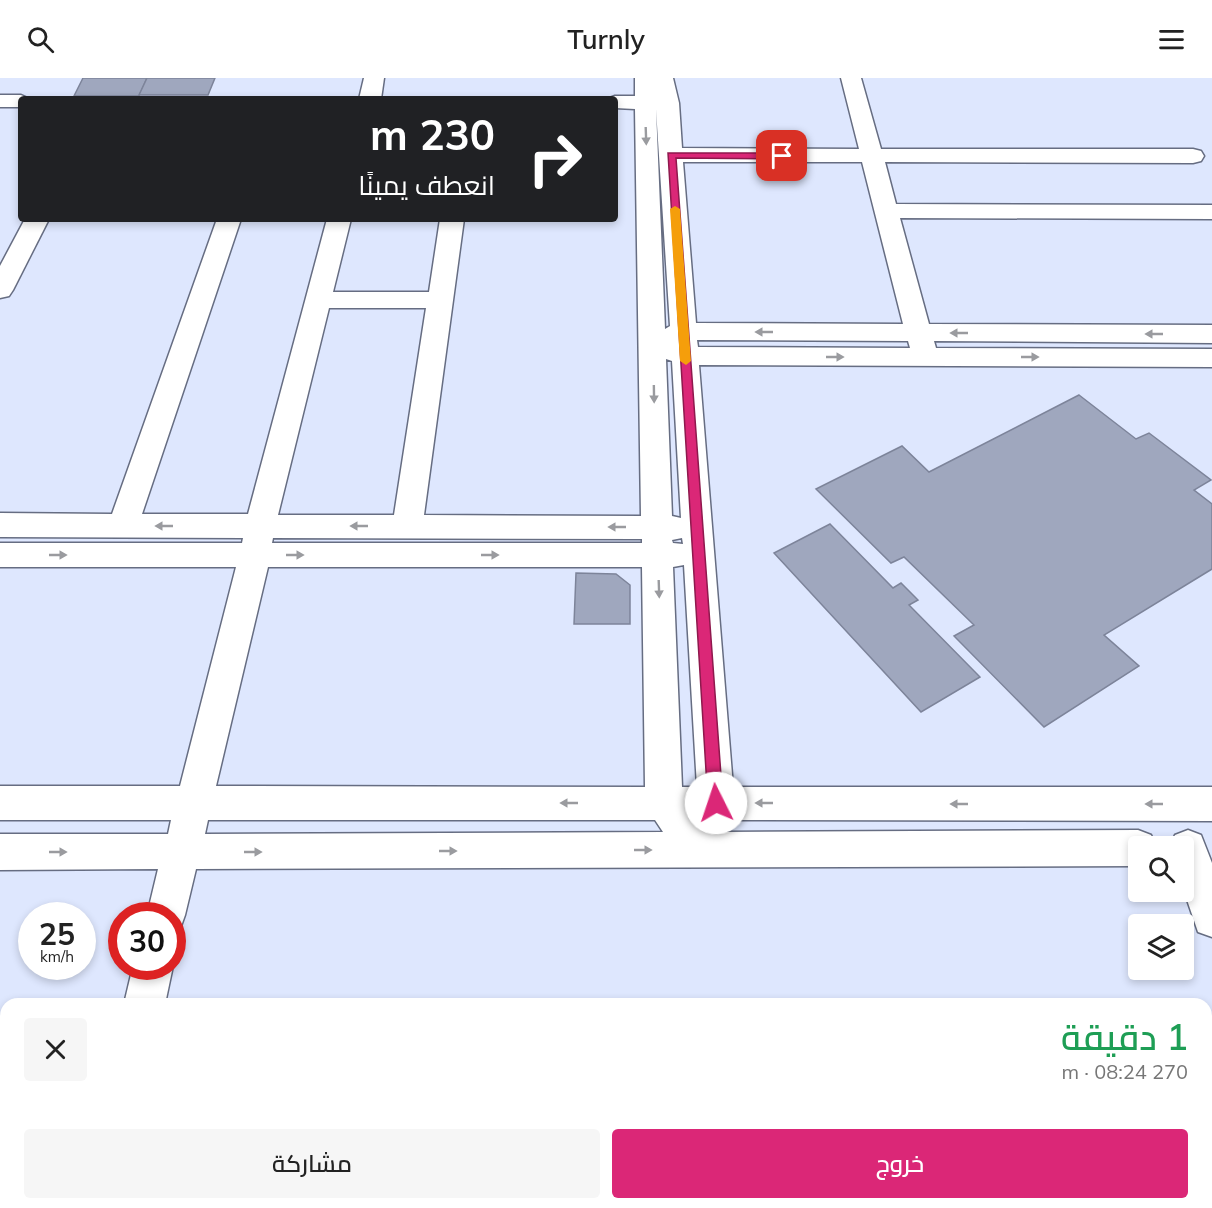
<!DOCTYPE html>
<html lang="ar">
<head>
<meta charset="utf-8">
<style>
  :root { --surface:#fff; --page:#f6f6f6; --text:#222; --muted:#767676; --accent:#db2777 }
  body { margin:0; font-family:Mulish,Cairo,sans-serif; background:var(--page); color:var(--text); direction:rtl; height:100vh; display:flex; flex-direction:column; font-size:22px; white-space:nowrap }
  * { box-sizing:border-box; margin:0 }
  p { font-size:20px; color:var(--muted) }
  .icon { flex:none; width:33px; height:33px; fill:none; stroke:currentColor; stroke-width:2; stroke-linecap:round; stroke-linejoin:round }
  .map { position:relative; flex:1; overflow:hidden; direction:ltr }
  .panel { position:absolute; left:0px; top:920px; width:1212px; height:212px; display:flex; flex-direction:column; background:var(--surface); border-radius:18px 18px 0 0; box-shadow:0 3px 9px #0003; direction:rtl }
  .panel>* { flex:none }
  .guide { position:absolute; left:18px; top:18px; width:600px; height:126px; border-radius:6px; box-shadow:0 3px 9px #0003; direction:rtl; background:#202124; color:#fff; overflow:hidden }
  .fabs { position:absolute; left:1128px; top:758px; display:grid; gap:12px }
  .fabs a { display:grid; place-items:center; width:66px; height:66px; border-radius:6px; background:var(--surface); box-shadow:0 3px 9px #0003; font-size:30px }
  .speed { position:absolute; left:18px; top:824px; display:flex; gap:12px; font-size:30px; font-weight:700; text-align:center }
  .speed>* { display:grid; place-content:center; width:78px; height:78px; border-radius:50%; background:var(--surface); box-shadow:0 3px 9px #0003; line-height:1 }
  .speed small { font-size:15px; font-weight:400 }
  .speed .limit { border:9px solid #d22; background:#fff; color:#111 }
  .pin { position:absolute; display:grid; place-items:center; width:51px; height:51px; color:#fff; margin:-26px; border-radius:12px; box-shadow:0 3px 9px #0006 }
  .me { position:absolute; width:66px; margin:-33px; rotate:356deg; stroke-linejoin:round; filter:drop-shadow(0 0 4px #0008) }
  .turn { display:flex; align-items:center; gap:21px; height:126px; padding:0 24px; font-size:27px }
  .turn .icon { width:78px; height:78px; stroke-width:2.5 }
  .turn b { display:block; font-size:42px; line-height:51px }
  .round { display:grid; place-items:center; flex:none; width:63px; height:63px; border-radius:6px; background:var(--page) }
  .head { display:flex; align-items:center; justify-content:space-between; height:102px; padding:0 24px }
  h1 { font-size:36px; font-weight:600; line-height:45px; color:#1e9e55 }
  .primary-button { display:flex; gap:12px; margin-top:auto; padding:12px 24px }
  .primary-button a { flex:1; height:69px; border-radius:6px; background:var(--accent); color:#fff; font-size:24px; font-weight:600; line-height:69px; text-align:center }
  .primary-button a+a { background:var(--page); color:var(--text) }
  header { display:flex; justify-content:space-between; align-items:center; height:78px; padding:0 24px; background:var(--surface); font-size:27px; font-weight:600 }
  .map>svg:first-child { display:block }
  .building { fill:#9fa7be; stroke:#7d849a; stroke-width:1.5 }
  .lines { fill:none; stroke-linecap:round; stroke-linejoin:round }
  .minor-casing { stroke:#666d82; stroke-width:3 }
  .minor { fill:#fff; fill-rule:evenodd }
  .oneway { fill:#9a9b9f }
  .route { fill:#db2777; stroke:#8e194d; stroke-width:1.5 }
  .slow { fill:#f59e0b }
</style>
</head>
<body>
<header><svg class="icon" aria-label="menu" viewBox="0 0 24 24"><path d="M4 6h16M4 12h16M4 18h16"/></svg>Turnly<svg class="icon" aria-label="search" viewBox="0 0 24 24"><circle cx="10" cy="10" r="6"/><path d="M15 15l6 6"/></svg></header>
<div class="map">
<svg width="1212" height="1130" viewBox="0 0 1212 1130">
  <rect width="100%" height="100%" fill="#dee7fe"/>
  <g class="building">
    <polygon points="83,0 147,0 139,18 74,18"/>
    <polygon points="147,0 215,0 208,17 139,17"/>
    <polygon points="1079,317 1136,361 1149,355 1211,402 1194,412 1212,426 1212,491 1104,557 1139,588 1044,649 954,558 974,547 904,479 891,485 816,411 902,368 929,394"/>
    <polygon points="830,446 893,510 901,505 918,522 909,527 980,599 921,634 774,475"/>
    <polygon points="576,495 616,496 630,507 630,546 574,546"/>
    <polygon points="0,944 6,944 6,1033 0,1051"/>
  </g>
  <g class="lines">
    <defs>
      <g id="minor">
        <polygon points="364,0 384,0 381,21 359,21"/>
        <path d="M 635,0 L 673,0 L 679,25 L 682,70 L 859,71 L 841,0 L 861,0 L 881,71 L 1193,71 L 1201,73 L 1204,78 L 1201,83 L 1193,85 L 885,84 L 896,126 L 1212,127 L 1212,141 L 900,140 L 929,246 L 1212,247 L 1212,265 L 934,263 L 936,270 L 1212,271 L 1212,289 L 699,287 L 733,709 L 1212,709 L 1212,743 L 728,742 L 723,754 L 1138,752 L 1151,757 L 1156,768 L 1138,768 L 1138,788 L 196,791 L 185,837 L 180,851 L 172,853 L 172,837 L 147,837 L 158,791 L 0,792 L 0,756 L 168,756 L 171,742 L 0,742 L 0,708 L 180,708 L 236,489 L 0,489 L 0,465 L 242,465 L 243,460 L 0,459 L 0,435 L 112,436 L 217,141 L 241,141 L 142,436 L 248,436 L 327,141 L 351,141 L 333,214 L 429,214 L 440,141 L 464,141 L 424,437 L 641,438 L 635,31 L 615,30 L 615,21 L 607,21 L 615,18 L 635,18 ZM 656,31 L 670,248 L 665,251 ZM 683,84 L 862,84 L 903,246 L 696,245 ZM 329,230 L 426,230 L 394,437 L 278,437 ZM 697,262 L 908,263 L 910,270 L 698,269 ZM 666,281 L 672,283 L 681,440 L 672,438 ZM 273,460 L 642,461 L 642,465 L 272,465 ZM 682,460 L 683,466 L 673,465 L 672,462 ZM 684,487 L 697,709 L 682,709 L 673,489 ZM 268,489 L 642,489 L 645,709 L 216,708 ZM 208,742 L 655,742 L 663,754 L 205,756 Z"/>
        <polygon points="0,17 21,17 30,21 21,21 21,29 0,29"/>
        <polygon points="25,141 49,141 13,212 9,218 0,220 0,188"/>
        <polygon points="1188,752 1201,757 1212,785 1212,859 1198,854 1184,813 1184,768 1170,768 1175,757"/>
        <polygon points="172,887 173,888 165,926 124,926 133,888"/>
        <rect x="1206" y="1042" width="6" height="44"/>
        <polygon points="71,1125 117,1125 115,1130 69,1130"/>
      </g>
    </defs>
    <use href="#minor" class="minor-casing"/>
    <use href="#minor" class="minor"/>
  </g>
  <defs><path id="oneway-solid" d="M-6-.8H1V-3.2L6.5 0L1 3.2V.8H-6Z" transform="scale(1.5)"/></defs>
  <g class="oneway">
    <use href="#oneway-solid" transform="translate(646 58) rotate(88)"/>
    <use href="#oneway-solid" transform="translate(764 254) rotate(-180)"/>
    <use href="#oneway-solid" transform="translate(959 255) rotate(-180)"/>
    <use href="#oneway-solid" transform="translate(1154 256) rotate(-180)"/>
    <use href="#oneway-solid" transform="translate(835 279)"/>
    <use href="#oneway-solid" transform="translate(1030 279)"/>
    <use href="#oneway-solid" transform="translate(654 316) rotate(89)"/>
    <use href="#oneway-solid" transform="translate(164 448) rotate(-180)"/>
    <use href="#oneway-solid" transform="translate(359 448) rotate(-180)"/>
    <use href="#oneway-solid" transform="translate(617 449) rotate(-180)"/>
    <use href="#oneway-solid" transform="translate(58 477)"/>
    <use href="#oneway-solid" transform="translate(295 477)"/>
    <use href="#oneway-solid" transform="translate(490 477)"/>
    <use href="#oneway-solid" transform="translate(659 511) rotate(88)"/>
    <use href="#oneway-solid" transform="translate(569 725) rotate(-180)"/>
    <use href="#oneway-solid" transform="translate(764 725) rotate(-180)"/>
    <use href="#oneway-solid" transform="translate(959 726) rotate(180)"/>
    <use href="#oneway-solid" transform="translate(1154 726) rotate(-180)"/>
    <use href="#oneway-solid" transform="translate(643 772)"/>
    <use href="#oneway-solid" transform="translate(448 773)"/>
    <use href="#oneway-solid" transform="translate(58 774)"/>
    <use href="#oneway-solid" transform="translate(253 774)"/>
  </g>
  <polygon class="route" points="668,75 782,75 787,78 782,81 676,80 723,725 721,730 716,732 710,730 708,725"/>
  <polygon class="slow" points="675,128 680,131 691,283 686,287 680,283 670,131"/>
</svg>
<div class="fabs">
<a><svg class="icon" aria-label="search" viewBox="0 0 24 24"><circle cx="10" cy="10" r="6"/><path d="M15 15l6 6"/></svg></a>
<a><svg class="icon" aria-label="layers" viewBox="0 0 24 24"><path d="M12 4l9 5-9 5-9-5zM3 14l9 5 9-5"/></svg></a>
</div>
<div class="speed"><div>25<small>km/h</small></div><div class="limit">30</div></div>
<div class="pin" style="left:782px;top:78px;background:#d93025"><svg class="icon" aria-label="arrive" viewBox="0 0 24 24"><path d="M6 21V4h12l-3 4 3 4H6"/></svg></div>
<svg class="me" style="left:716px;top:725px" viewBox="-20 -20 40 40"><circle r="19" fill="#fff"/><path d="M0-13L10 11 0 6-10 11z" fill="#db2777"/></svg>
<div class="guide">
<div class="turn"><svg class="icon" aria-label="right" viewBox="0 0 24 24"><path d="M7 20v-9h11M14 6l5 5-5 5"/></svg><div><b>230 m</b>انعطف يمينًا</div></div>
</div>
<section class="panel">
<div class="head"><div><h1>1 دقيقة</h1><p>270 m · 08:24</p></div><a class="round"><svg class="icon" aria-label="close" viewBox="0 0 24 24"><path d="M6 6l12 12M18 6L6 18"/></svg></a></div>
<div class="primary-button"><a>خروج</a><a>مشاركة</a></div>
</section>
</div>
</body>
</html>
